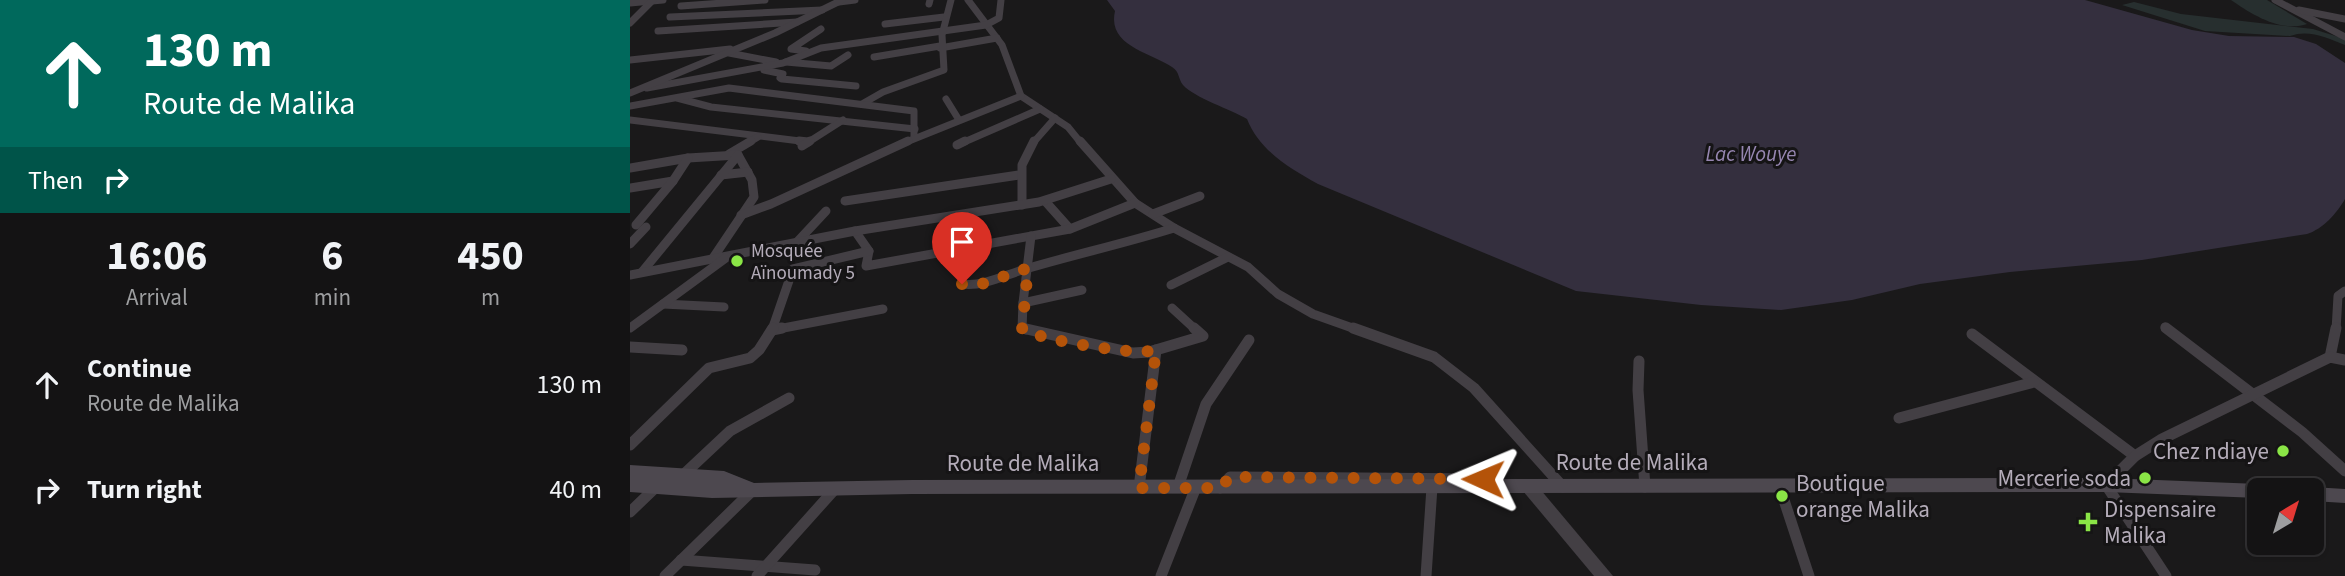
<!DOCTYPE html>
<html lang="en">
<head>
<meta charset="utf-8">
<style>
  :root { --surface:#141314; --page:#1d1c1d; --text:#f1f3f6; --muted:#9d9ea0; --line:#333234 }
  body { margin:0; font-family:"Source Sans 3",sans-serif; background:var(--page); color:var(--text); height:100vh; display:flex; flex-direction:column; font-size:26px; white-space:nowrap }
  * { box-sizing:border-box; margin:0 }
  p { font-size:23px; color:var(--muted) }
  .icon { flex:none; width:38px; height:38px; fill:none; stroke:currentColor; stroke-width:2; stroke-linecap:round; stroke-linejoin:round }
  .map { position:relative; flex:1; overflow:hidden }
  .drawer { display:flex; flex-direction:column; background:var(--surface); width:630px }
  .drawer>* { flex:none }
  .hud { background:#00695c; color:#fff; overflow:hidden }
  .needle { width:46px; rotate:38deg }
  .fabs { position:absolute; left:1617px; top:478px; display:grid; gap:14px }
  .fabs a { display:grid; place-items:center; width:77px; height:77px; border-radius:10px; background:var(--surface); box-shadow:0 2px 5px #0004,0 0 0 2px var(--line); font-size:35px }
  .pin { position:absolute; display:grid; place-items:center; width:60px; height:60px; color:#fff; margin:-72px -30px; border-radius:50% 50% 50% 0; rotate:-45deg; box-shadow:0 0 7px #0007 }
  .pin .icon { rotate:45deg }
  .me { position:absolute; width:77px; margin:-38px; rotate:271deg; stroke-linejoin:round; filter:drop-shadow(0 0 5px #0008) }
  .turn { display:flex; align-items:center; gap:24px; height:147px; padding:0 28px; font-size:32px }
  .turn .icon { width:91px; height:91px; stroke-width:2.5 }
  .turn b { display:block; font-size:49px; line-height:60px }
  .then { display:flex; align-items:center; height:66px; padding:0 28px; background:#0003; gap:14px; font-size:26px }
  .eta { display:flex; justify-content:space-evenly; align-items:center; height:119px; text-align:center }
  .eta b { font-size:42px; font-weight:700; line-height:49px }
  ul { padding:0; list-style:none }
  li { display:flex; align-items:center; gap:21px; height:105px; padding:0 28px }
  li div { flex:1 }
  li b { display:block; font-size:26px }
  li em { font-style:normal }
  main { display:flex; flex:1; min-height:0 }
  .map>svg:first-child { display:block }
  .green { fill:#272f2f }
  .water { fill:#342f3e }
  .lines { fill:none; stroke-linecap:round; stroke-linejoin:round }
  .minor-far2 { stroke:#433f44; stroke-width:7 }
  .minor-far1 { stroke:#433f44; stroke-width:9 }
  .minor { stroke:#433f44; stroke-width:11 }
  .tertiary { fill:#433f44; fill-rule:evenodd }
  .secondary { fill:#4d484f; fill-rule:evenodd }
  .route { stroke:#b45309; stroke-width:12; stroke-dasharray:0 21.6 }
  .poi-dot { fill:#8ae546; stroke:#151415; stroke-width:2.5 }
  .labels { text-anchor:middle; stroke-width:6; stroke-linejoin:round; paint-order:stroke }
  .poi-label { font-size:19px; fill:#b4acb9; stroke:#151415; text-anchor:start }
  .water-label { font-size:21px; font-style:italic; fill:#9686b1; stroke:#151415 }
  .near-poi-label { font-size:23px; fill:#b4acb9; stroke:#151415; text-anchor:end }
  .near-street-label { font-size:23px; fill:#b4acb9; stroke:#151415 }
</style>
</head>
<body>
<main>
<section class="drawer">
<div class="hud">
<div class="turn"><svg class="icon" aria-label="ahead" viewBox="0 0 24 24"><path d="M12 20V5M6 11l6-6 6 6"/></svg><div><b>130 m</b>Route de Malika</div></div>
<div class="then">Then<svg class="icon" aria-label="right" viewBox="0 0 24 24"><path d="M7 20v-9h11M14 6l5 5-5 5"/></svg></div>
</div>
<div class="eta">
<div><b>16:06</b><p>Arrival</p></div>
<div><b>6</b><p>min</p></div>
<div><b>450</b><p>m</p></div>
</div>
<ul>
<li><svg class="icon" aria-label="ahead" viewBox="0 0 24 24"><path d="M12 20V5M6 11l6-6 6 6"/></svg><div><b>Continue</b><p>Route de Malika</p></div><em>130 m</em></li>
<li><svg class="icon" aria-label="right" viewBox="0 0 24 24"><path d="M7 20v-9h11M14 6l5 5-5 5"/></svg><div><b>Turn right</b></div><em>40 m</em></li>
</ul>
</section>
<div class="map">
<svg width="1715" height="576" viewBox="0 0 1715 576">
  <rect width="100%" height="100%" fill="#1a191a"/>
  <g class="green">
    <path d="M 1601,0 L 1637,0 L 1677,24 C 1651,33 1621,14 1601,0 Z"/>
    <path d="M 1504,2 L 1551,14 L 1683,29 L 1715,39 L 1715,45 C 1697,38 1679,29 1660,36 L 1575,31 L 1492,5 Z"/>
  </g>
  <path class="water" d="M 477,0 L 1455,0 L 1562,30 L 1599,36 L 1664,37 L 1686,44 L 1715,63 L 1715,199 C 1707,213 1693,229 1677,234 L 1512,260 L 1380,272 L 1290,284 L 1222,300 L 1151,310 L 1071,305 L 946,291 L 688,184 C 659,168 629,150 617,119 C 602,110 563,97 553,85 C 548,79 550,72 542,67 C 520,52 477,46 485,11 Z"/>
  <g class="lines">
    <g class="minor-far2">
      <polyline points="338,0 372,45 391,96 438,127 451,143"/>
      <polyline points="1645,0 1715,37"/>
      <polyline points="209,2 225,0"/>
      <polyline points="0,3 33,0"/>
      <polyline points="299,4 300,0"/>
      <polyline points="51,6 135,0"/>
      <polyline points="1669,10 1715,19"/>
      <polyline points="40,17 192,10"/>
      <polyline points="0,23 23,0"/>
      <polyline points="255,24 314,17"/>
      <polyline points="28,31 167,22"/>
      <polyline points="310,48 367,38"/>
      <polyline points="176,51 161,49 191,29"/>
      <polyline points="99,53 146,62"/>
      <polyline points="244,57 310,46"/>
      <polyline points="0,60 100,49"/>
      <polyline points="156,62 201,66 218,55"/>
      <polyline points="134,70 153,74 150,78 152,79 226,86"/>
      <polyline points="17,88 153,63 191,48 356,25 369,18 371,0"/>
      <polyline points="0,93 145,33 212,0"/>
      <polyline points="47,98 81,107 285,129"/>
      <polyline points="316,99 329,120"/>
      <polyline points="232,104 253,92 314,70 312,35 321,0"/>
      <polyline points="0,106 99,88 284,111 284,138"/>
      <polyline points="0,120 178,142"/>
      <polyline points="118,143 128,137"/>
      <polyline points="177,143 213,120"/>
      <polyline points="274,143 391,96"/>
      <polyline points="332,143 410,109"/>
      <polyline points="403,143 425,118"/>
    </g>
    <g class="minor-far1">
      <polyline points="169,141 178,142"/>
      <polyline points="450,141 505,203 544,228 618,267 648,294 683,314 728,330"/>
      <polyline points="327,145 335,141"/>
      <polyline points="172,146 180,141"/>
      <polyline points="99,154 121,141"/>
      <polyline points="0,168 58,158 108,155 122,180 124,197 83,258"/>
      <polyline points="91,175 118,172"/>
      <polyline points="0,188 43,181"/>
      <polyline points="215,201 389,175"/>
      <polyline points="415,201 440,229"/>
      <polyline points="392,205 392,165 404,141"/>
      <polyline points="523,214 570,196"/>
      <polyline points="111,215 141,204 278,141"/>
      <polyline points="6,225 43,181 58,158"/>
      <polyline points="225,231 239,251 236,266 440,229 505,203"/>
      <polyline points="168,241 196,211"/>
      <polyline points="0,244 16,227"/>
      <path d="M 332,249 L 332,284 C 355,287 376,274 399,268 C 447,254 496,243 544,228"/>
      <polyline points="12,272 108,155"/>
      <polyline points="0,275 225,231 409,202 481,179"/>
      <polyline points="541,285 598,257"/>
      <polyline points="393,303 401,236"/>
      <polyline points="33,304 94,307"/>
      <polyline points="542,308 566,330"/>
      <polyline points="1535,327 1539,330"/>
      <polyline points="0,328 97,257"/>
      <polyline points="142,330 163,269 239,251"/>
      <polyline points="143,330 253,309"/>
      <polyline points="396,330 392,329 393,303 452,290"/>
      <polyline points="1706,330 1708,296 1715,291"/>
    </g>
    <g class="minor">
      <polyline points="392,328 503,353 519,352 573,336 564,328"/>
      <polyline points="723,328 804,357 844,388 933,487"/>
      <polyline points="1536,328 1672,432 1715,471"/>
      <polyline points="142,330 152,328"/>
      <polyline points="1342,334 1505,456"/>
      <polyline points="0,347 52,350"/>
      <polyline points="1700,357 1706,328"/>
      <polyline points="1009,361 1008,390 1015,487"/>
      <polyline points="1269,418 1404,382"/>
      <polyline points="0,445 79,368 120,358 129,350 143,328"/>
      <polyline points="52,476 100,431 159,398"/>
      <polyline points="1149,485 1179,576"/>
      <polyline points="548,487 576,404 619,340"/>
      <polyline points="509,488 526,350"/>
      <polyline points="590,488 600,477 854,479 869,485"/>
      <polyline points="0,512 25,488"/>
      <polyline points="51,560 185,570"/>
      <polyline points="35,576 123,490"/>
      <polyline points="127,576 205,489"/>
      <polyline points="531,576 566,487"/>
      <polyline points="796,576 802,487"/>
      <polyline points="1536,576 1476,485 1505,456 1532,439 1700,357 1715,360"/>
    </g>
    <polygon class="tertiary" points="899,481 905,483 983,576 964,576 893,491 891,487 893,483"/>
    <g class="secondary">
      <polygon points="0,465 94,471 124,483 282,480 1476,478 1629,484 1635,486 1637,490 1629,490 1629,498 1476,492 282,494 82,498 0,492"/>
      <polygon points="1682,487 1715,489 1715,503 1682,501 1682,490 1675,490"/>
    </g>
  </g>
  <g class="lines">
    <path class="route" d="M 332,284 L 346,286 L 398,268 L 392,330 C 414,340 503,356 526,350 L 509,488 L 590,488 L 600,477 L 853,479"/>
  </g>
  <g class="poi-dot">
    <circle cx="107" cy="261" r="7"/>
    <circle cx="1653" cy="451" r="7"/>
    <circle cx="1515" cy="478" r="7"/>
    <circle cx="1152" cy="496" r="7"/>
    <path d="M1454.5 511.5h7v7h7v7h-7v7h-7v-7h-7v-7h7z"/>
  </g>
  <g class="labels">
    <g class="poi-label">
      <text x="121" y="257">Mosquée<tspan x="121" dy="22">Aïnoumady 5</tspan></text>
    </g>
    <g class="water-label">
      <text x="1121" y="161">Lac Wouye</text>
    </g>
    <g class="near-poi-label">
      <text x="1639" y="459">Chez ndiaye</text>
      <text x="1501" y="486">Mercerie soda</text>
      <text x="1166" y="491" text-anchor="start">Boutique<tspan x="1166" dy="26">orange Malika</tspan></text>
      <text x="1474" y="517" text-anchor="start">Dispensaire<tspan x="1474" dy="26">Malika</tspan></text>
    </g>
    <g class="near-street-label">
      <text x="1002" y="470">Route de Malika</text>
      <text x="393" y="471">Route de Malika</text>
    </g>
  </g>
</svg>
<div class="fabs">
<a><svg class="needle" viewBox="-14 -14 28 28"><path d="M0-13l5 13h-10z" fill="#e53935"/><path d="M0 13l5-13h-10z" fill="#9d9ea0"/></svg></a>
</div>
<div class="pin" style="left:332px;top:284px;background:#d93025"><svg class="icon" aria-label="arrive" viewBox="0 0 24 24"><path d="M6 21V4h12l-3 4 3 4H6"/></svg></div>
<svg class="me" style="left:853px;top:479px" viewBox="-20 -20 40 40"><path d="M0-17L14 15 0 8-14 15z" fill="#b45309" stroke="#fff" stroke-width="4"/></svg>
</div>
</main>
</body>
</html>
